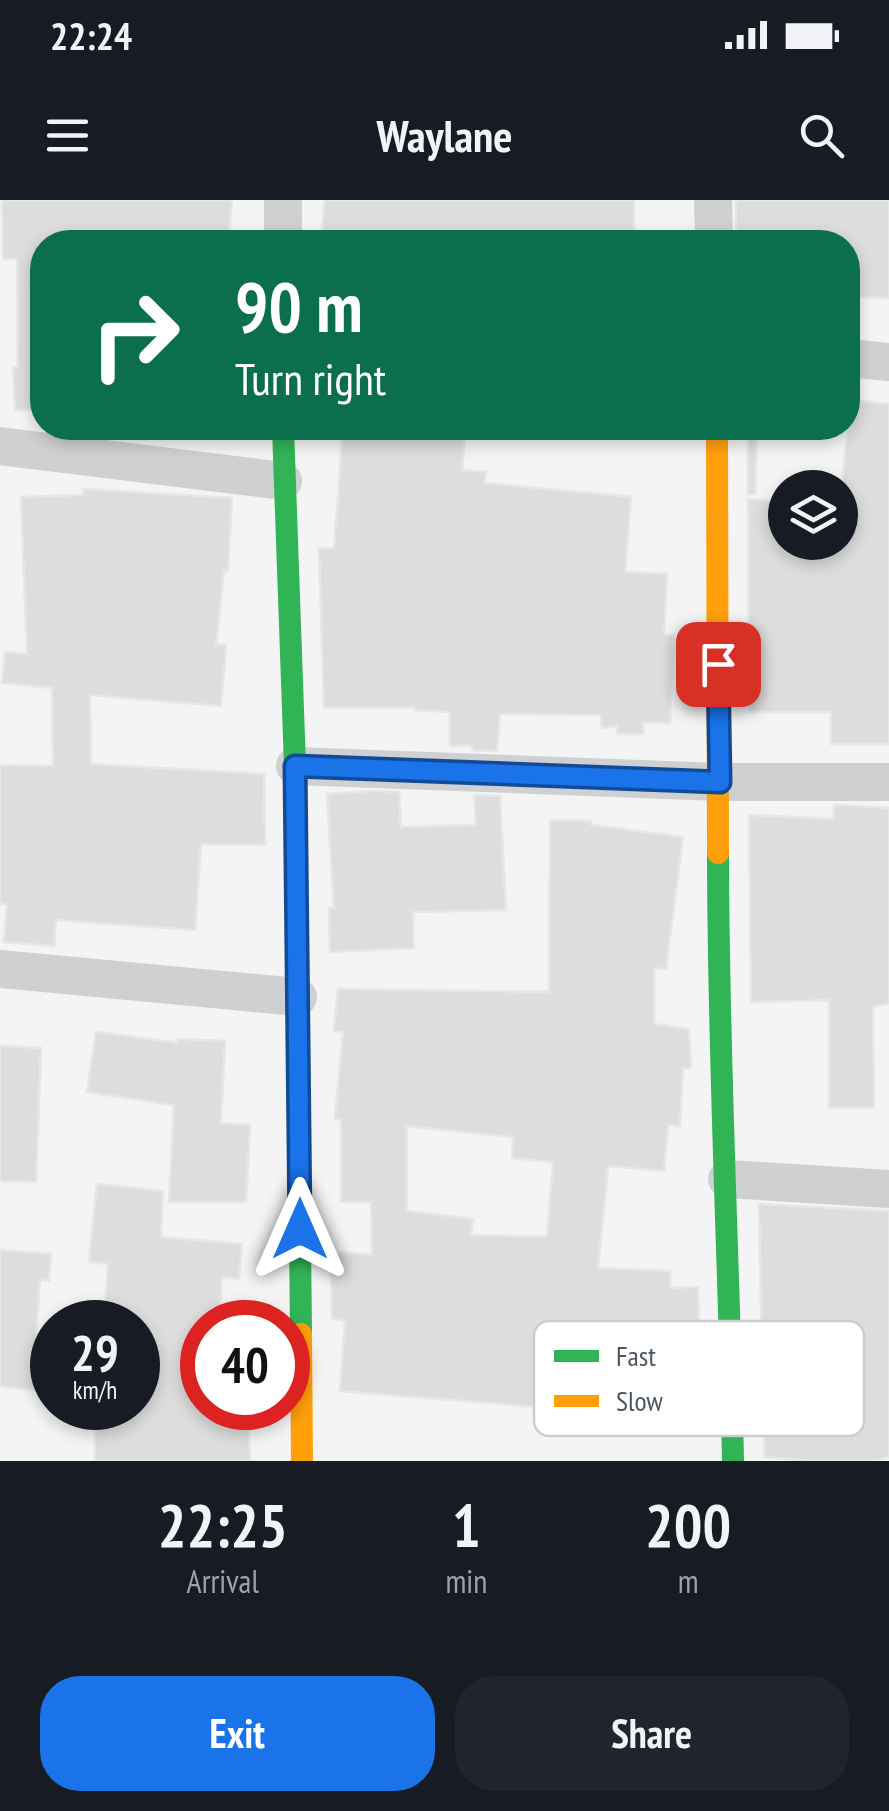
<!DOCTYPE html>
<html lang="en">
<head>
<meta charset="utf-8">
<style>
  :root { --surface:#171b24; --page:#20242c; --text:#f1f3f6; --muted:#9ea1a6; --accent:#1a73e8 }
  body { margin:0; font-family:"PT Sans Narrow",sans-serif; background:var(--page); color:var(--text); height:100vh; display:flex; flex-direction:column; font-size:38px; white-space:nowrap }
  * { box-sizing:border-box; margin:0 }
  p { font-size:32px; color:var(--muted) }
  .icon { flex:none; width:55px; height:55px; fill:none; stroke:currentColor; stroke-width:2; stroke-linecap:round; stroke-linejoin:round }
  .map { position:relative; height:1261px; overflow:hidden }
  .side { display:flex; flex-direction:column; background:var(--surface); flex:1 }
  .side>* { flex:none }
  .banner { position:absolute; left:30px; top:30px; width:830px; height:210px; border-radius:40px; box-shadow:0 5px 15px #0003; background:#0b6e4f; color:#fff; overflow:hidden }
  .controls { position:absolute; left:768px; top:270px; display:grid; gap:20px }
  .controls a { display:grid; place-items:center; width:90px; height:90px; border-radius:50%; background:var(--surface); box-shadow:0 5px 15px #0003; font-size:50px }
  .speed { position:absolute; left:30px; top:1100px; display:flex; gap:20px; font-size:50px; font-weight:700; text-align:center }
  .speed>* { display:grid; place-content:center; width:130px; height:130px; border-radius:50%; background:var(--surface); box-shadow:0 5px 15px #0003; line-height:1 }
  .speed small { font-size:25px; font-weight:400 }
  .speed .limit { border:15px solid #d22; background:#fff; color:#111 }
  .pin { position:absolute; display:grid; place-items:center; width:85px; height:85px; color:#fff; margin:-42px; border-radius:20px; box-shadow:0 5px 15px #0006 }
  .me { position:absolute; width:110px; margin:-55px; rotate:0deg; stroke-linejoin:round; filter:drop-shadow(0 0 8px #0008) }
  .turn { display:flex; align-items:center; gap:35px; height:210px; padding:0 40px; font-size:45px }
  .turn .icon { width:130px; height:130px; stroke-width:2.5 }
  .turn b { display:block; font-size:70px; line-height:85px }
  .eta { display:flex; justify-content:space-evenly; align-items:center; height:170px; text-align:center }
  .eta b { font-size:60px; font-weight:800; line-height:70px }
  .action { display:flex; gap:20px; margin-top:auto; padding:20px 40px }
  .action a { flex:1; height:115px; border-radius:40px; background:var(--accent); color:#fff; font-size:40px; font-weight:800; line-height:115px; text-align:center }
  .action a+a { background:var(--page); color:var(--text) }
  .status { display:flex; justify-content:space-between; align-items:center; height:70px; padding:0 50px; background:var(--surface); direction:ltr }
  .status svg { height:28px; fill:currentColor }
  header { display:flex; justify-content:space-between; align-items:center; height:130px; padding:0 40px; background:var(--surface); font-size:45px; font-weight:800 }
  .map>svg:first-child { display:block }
  .building { fill:#ddddde; stroke:#e5e6e7; stroke-width:2.5; fill-rule:evenodd }
  .lines { fill:none; stroke-linecap:round; stroke-linejoin:round }
  .street { stroke:#ced0d2; stroke-width:38 }
  .fast { stroke:#30b455; stroke-width:22 }
  .slow { stroke:#ff9f0a; stroke-width:22 }
  .route-casing { stroke:#114b97; stroke-width:25 }
  .route { stroke:#1a73e8; stroke-width:18 }
  .key { fill:#fff; stroke:#c9ccd0; stroke-width:2.5 }
  .key-label { font-size:28px; fill:#4a5661 }
</style>
</head>
<body>
<div class="status"><b>22:24</b><svg viewBox="0 0 49 12"><path d="M0 12V9h3v3zM5 12V6h3v6zM10 12V3h3v9zM15 12V0h3v12zM26 1h20v11H26zM47 4h2v5h-2z"/></svg></div>
<header><svg class="icon" aria-label="menu" viewBox="0 0 24 24"><path d="M4 6h16M4 12h16M4 18h16"/></svg>Waylane<svg class="icon" aria-label="search" viewBox="0 0 24 24"><circle cx="10" cy="10" r="6"/><path d="M15 15l6 6"/></svg></header>
<div class="map">
<svg width="889" height="1261" viewBox="0 0 889 1261">
  <rect width="100%" height="100%" fill="#f4f4f4"/>
  <g class="building">
    <polygon points="2,0 232,0 228,42 94,31 94,37 62,35 62,42 42,42 42,209 15,210 13,168 18,167 17,59 3,59"/>
    <polygon points="325,0 634,0 634,42 460,42 353,34 352,42 321,42"/>
    <polygon points="736,0 889,0 889,98 848,97 848,42 736,42"/>
    <polygon points="851,200 889,204 889,544 831,544 831,512 749,512 748,299 785,302 785,342 840,342 840,299"/>
    <polygon points="343,228 466,228 462,270 486,272 485,283 631,297 625,372 667,374 664,435 674,435 670,523 643,522 643,534 617,534 617,526 602,528 601,515 500,514 497,551 472,550 472,545 450,546 450,512 415,510 415,507 324,508 319,348 334,349"/>
    <polygon points="748,228 757,228 755,294 748,294"/>
    <polygon points="83,289 232,298 228,371 224,371 216,444 226,445 221,506 90,495 91,564 264,574 265,645 201,644 195,730 56,720 54,746 4,742 7,704 0,704 0,565 53,566 52,488 2,483 5,452 27,454 21,297 83,295"/>
    <polygon points="373,591 399,592 401,627 476,625 474,595 500,596 506,710 413,712 414,748 330,752 329,708 334,708 327,594"/>
    <polygon points="834,605 889,608 889,803 873,807 874,908 829,908 829,800 751,802 749,615 834,619"/>
    <path d="M 550,620 L 591,621 L 591,625 L 683,637 L 666,769 L 654,768 L 654,824 L 689,829 L 691,865 L 690,869 L 683,868 L 680,926 L 668,925 L 664,971 L 608,966 L 598,1068 L 670,1071 L 670,1088 L 698,1087 L 700,1173 L 697,1173 L 696,1207 L 665,1206 L 665,1217 L 340,1191 L 345,1120 L 332,1119 L 331,1071 L 337,1072 L 339,1052 L 372,1055 L 371,1002 L 341,1002 L 341,920 L 335,919 L 343,832 L 334,831 L 338,789 L 549,792 ZM 407,926 L 513,937 L 512,958 L 553,962 L 547,1037 L 471,1035 L 473,1019 L 407,1011 Z"/>
    <polygon points="96,832 178,843 178,839 225,841 221,923 250,925 246,1002 169,1002 174,905 87,892"/>
    <polygon points="0,846 41,848 36,982 0,981"/>
    <polygon points="97,984 163,991 161,1037 242,1044 239,1079 222,1077 219,1122 202,1122 202,1208 248,1208 250,1261 95,1261 95,1208 138,1208 138,1122 104,1122 108,1064 89,1062"/>
    <polygon points="759,1004 889,1011 889,1257 872,1261 814,1261 764,1257 767,1160 762,1160"/>
    <polygon points="0,1050 51,1054 49,1081 40,1080 35,1145 52,1147 52,1192 0,1186"/>
  </g>
  <g class="lines">
    <g class="street">
      <polyline points="713,0 714,42"/>
      <polyline points="283,42 283,0"/>
      <polyline points="848,158 889,162"/>
      <polyline points="0,246 283,281"/>
      <polyline points="295,566 720,582 889,582"/>
      <polyline points="0,769 298,797"/>
      <polyline points="727,979 889,989"/>
    </g>
    <g class="fast">
      <polyline points="283,228 295,566 301,1134"/>
      <path d="M 718,653 C 718,856 729,1058 733,1261"/>
    </g>
    <g class="slow">
      <polyline points="717,228 718,653"/>
      <polyline points="301,1134 302,1261"/>
    </g>
  </g>
  <g class="lines">
    <defs>
      <polyline id="route" points="300,1029 295,566 720,582 718,464"/>
    </defs>
    <use href="#route" class="route-casing"/>
    <use href="#route" class="route"/>
  </g>
  <rect x="534" y="1121" width="330" height="115" rx="15" class="key"/>
  <rect x="554" y="1150" width="45" height="12" fill="#30b455"/>
  <rect x="554" y="1195" width="45" height="12" fill="#ff9f0a"/>
  <g class="key-label">
    <text x="616" y="1166">Fast</text>
    <text x="616" y="1211">Slow</text>
  </g>
</svg>
<div class="controls">
<a><svg class="icon" aria-label="layers" viewBox="0 0 24 24"><path d="M12 4l9 5-9 5-9-5zM3 14l9 5 9-5"/></svg></a>
</div>
<div class="speed"><div>29<small>km/h</small></div><div class="limit">40</div></div>
<div class="pin" style="left:718px;top:464px;background:#d93025"><svg class="icon" aria-label="arrive" viewBox="0 0 24 24"><path d="M6 21V4h12l-3 4 3 4H6"/></svg></div>
<svg class="me" style="left:300px;top:1029px" viewBox="-20 -20 40 40"><path d="M0-17L14 15 0 8-14 15z" fill="#1a73e8" stroke="#fff" stroke-width="4"/></svg>
<div class="banner">
<div class="turn"><svg class="icon" aria-label="right" viewBox="0 0 24 24"><path d="M7 20v-9h11M14 6l5 5-5 5"/></svg><div><b>90 m</b>Turn right</div></div>
</div>
</div>
<section class="side">
<div class="eta">
<div><b>22:25</b><p>Arrival</p></div>
<div><b>1</b><p>min</p></div>
<div><b>200</b><p>m</p></div>
</div>
<div class="action"><a>Exit</a><a>Share</a></div>
</section>
</body>
</html>
